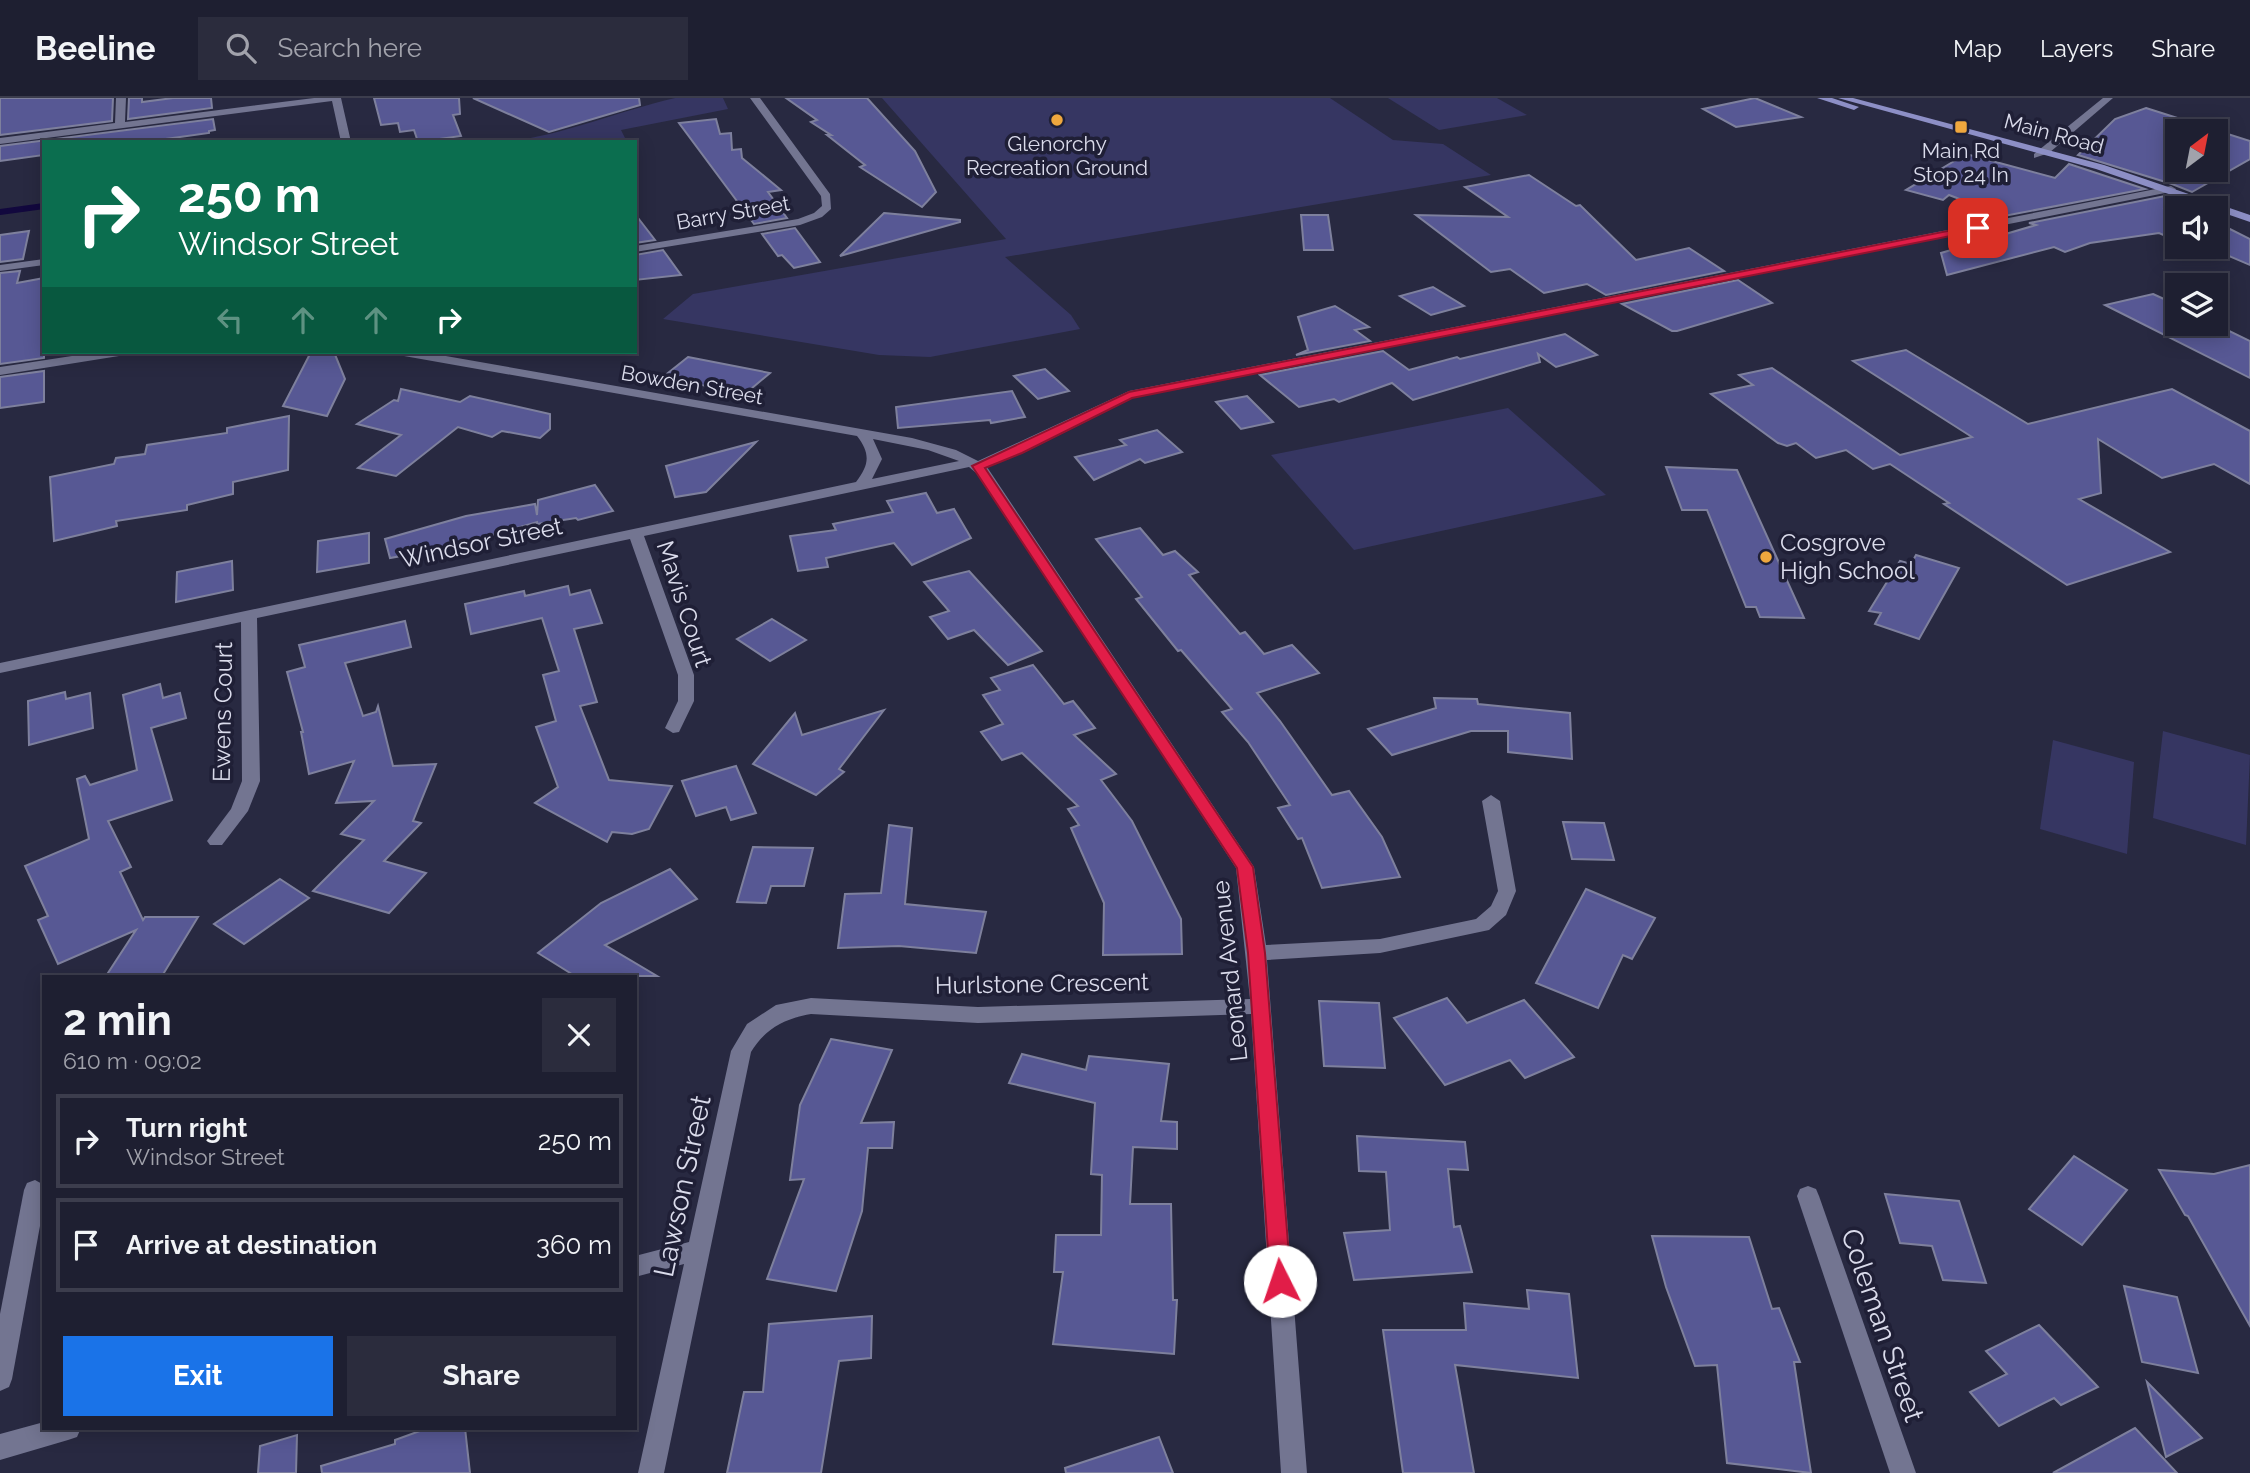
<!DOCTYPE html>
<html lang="en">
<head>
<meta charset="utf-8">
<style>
  :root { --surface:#1e1f31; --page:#2b2c3d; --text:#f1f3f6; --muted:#a1a2ab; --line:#3c3d4d; --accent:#1a73e8 }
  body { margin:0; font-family:Raleway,sans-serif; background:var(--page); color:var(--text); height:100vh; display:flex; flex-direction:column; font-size:26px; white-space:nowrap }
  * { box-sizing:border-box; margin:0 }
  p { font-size:23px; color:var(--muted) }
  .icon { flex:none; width:38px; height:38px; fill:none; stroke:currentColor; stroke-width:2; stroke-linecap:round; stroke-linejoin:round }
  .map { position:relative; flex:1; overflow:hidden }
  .details { position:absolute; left:42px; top:877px; width:595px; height:455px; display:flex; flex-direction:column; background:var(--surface); border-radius:0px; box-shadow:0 4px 18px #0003,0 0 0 2px var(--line) }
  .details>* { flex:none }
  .guide { position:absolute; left:42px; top:42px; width:595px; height:214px; border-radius:0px; box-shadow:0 4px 18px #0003,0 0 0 2px var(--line); background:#0b6e4f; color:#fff; overflow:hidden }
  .needle { width:46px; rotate:32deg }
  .fabs { position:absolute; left:2165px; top:21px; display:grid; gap:14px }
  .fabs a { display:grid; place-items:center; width:63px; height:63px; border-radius:0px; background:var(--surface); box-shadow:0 4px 18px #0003,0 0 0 2px var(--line); font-size:35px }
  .pin { position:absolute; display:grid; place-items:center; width:60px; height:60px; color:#fff; margin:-30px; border-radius:14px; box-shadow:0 4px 10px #0006 }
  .me { position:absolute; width:77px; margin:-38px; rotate:356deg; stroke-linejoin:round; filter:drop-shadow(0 0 5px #0008) }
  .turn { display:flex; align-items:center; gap:24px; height:147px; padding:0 21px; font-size:32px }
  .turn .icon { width:91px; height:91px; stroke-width:2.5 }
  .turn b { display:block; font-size:49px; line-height:60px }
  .lanes { display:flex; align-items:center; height:66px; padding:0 21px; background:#0003; justify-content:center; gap:35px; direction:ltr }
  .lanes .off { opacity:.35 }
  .round { display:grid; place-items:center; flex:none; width:74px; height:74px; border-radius:0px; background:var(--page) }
  .headline { display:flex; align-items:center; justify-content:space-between; height:119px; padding:0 21px }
  h1 { font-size:42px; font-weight:700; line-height:52px }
  .button { display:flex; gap:14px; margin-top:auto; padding:14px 21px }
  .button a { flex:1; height:80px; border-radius:0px; background:var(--accent); color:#fff; font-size:28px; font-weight:700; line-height:80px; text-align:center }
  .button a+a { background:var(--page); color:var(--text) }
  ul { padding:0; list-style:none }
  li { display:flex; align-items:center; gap:21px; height:94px; margin:0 14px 10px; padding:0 7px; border:4px solid var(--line); border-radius:0px }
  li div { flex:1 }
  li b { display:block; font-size:26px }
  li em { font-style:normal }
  header { display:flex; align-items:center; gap:42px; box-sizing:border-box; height:98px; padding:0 35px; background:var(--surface); border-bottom:2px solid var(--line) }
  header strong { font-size:33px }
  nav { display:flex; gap:38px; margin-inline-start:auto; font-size:24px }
  .search { width:490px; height:63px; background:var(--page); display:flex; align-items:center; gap:18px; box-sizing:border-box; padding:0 24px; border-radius:0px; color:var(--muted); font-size:26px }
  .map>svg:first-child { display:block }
  .green { fill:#363662 }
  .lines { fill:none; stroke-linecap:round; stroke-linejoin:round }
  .stream { stroke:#12083e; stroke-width:6 }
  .building { fill:#575894; stroke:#7e809d; stroke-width:2; fill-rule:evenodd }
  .minor { fill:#737591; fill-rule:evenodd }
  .major { fill:#8d8fc6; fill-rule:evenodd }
  .route { fill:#e11d48; stroke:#92132f; stroke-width:2 }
  .poi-dot { fill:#efa73e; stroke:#1f1f36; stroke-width:2.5 }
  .labels { text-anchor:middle; stroke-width:7; stroke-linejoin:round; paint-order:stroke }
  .far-street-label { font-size:21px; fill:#dadbeb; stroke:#1f1f36 }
  .far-poi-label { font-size:21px; fill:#dadbeb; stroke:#1f1f36 }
  .street-label { font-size:24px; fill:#dadbeb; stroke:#1f1f36 }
  .poi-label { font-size:24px; fill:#dadbeb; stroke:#1f1f36; text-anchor:start }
  .near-street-label { font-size:28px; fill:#dadbeb; stroke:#1f1f36 }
</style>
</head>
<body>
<header>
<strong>Beeline</strong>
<div class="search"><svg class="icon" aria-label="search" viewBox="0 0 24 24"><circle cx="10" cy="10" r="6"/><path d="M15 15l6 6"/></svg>Search here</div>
<nav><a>Map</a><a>Layers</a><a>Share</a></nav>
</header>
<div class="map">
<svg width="2250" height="1375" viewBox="0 0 2250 1375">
  <rect width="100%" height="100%" fill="#282941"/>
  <g class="green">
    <path d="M 675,0 L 723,0 L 728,11 L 621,32 L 627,44 L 506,44 C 564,37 619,13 675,0 Z"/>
    <polygon points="882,0 1330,0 1393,42 1443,46 1491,77 1005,159 1071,217 1080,231 930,259 879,257 663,221 693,196 1006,141"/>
    <polygon points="1388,0 1497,0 1527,17 1439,32"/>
    <polygon points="1508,310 1606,397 1354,452 1271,357"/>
    <polygon points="2163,633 2250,657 2246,747 2153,720"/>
    <polygon points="2053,642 2134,664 2127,756 2040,731"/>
  </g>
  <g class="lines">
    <polyline class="stream" points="0,114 44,108"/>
  </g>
  <g class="building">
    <polygon points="0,0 113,0 112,23 0,37"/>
    <polygon points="129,0 142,0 142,4 173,0 211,0 212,10 128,21"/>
    <polygon points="374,0 459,0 460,16 453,17 461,38 418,44 414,32 400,34 398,25 381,27"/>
    <polygon points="473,0 639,0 640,7 549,34"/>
    <polygon points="786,0 867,0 915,53 936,94 922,109 860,69 865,67 827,37 831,37 811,24 817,22"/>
    <polygon points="1755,0 1801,19 1736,29 1703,11"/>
    <path d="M 2146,10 L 2250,43 L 2250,61 L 2192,94 L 2172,86 L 2078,57 L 2115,21 ZM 2177,33 L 2216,33 L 2216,72 L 2177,72 Z"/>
    <polygon points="213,21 215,32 209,33 209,35 151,43 151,41 44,44 44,57 0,63 0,48"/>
    <polygon points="716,21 720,36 731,35 732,52 741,51 742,60 781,92 768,94 787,120 754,126 679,25"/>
    <polygon points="1966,56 2055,80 2069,66 2145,91 2004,118 1949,97 1943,102 1906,92"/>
    <polygon points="1529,77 1576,108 1580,107 1636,162 1689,150 1724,173 1606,197 1587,186 1544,195 1510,171 1491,174 1416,117 1508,119 1465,89"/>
    <polygon points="2165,98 2178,102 2165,110 2177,113 2177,143 2159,135 2090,145 2065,154 2054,149 1947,177 1941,155 2036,127 2029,125"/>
    <polygon points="884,115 960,122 960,124 840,158"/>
    <polygon points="635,116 655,142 635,145"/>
    <polygon points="1301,117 1328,117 1333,152 1304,152"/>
    <polygon points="2216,124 2250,141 2250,167 2208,149 2216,149"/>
    <polygon points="795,130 820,164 794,170 782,157 778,158 762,136"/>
    <polygon points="29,133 23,161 0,164 0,137"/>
    <polygon points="663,152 681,177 635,182 635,157"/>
    <polygon points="20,173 17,185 44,180 44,260 0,266 0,175"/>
    <polygon points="1738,182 1772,205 1677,233 1672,233 1622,206"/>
    <polygon points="1433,189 1464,208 1431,217 1400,198"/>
    <polygon points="2153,196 2177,207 2177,226 2215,226 2250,243 2250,280 2105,207"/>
    <polygon points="1335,208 1369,229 1355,232 1370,243 1296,257 1308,252 1298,219"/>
    <polygon points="1565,236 1597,257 1556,269 1538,256 1540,264 1413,302 1392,285 1339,304 1334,301 1299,309 1260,277 1383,253 1409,272 1457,259 1460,261"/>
    <polygon points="1906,252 2028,326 2172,291 2250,333 2250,386 2214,366 2162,380 2098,341 2101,395 2079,401 2170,454 2067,487 1944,406 1949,405 1890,366 1873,371 1846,352 1816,360 1796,345 1787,348 1778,345 1711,296 1753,287 1739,277 1772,270 1900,357 1972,339 1853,263"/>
    <polygon points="311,254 334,254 345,281 327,318 283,308"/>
    <polygon points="688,259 770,275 745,296 663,279"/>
    <polygon points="1045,271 1069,293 1038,301 1014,278"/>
    <polygon points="44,273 44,304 0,310 0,279"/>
    <polygon points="401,291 460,304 470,298 550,316 550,331 540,340 502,333 492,339 458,329 396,378 358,370 401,337 357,326 394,302 398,303"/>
    <polygon points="1012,293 1025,319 991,325 990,322 898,330 896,309"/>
    <polygon points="1247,298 1273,324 1241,331 1216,304"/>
    <polygon points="289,318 288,372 233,384 233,396 187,407 187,412 116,423 117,428 54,443 50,379 114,366 116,360 145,356 147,347 227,335 227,330"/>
    <polygon points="1157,332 1182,354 1145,365 1140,361 1094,382 1075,359 1126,347 1120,342"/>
    <polygon points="756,344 706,394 675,399 666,368"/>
    <polygon points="1666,369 1737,372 1804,520 1760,519 1756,509 1746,509 1707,412 1682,412"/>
    <polygon points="595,387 613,413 578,422 576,420 537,426 537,424 451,449 390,460 385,441 466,418 535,406 537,417 538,402"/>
    <polygon points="926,395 937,415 954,411 971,440 912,467 894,445 826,460 828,469 798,473 790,438 836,432 833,426 893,414 887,403"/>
    <polygon points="1140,430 1163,457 1175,453 1198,474 1189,477 1240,536 1245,534 1264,556 1292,547 1319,575 1257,595 1280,623 1332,697 1349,693 1382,739 1400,779 1322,790 1302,740 1298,741 1278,710 1290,707 1248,644 1222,614 1232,611 1181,552 1178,553 1136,501 1142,499 1096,441"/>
    <polygon points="369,435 369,465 317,474 318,443"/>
    <polygon points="1916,457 1959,470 1919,541 1875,526 1881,515 1869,513 1900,463 1911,466"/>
    <polygon points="232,463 233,492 176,504 177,474"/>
    <polygon points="969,473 1042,553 1008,567 974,532 948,541 930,519 949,513 924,484"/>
    <polygon points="568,488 570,497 590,492 602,525 574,531 597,604 580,608 609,682 672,688 649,731 632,736 612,734 607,744 535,705 558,689 536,629 556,623 543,577 559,573 542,520 471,536 465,506 524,493 525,498"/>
    <polygon points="772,521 806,542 770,563 737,541"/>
    <polygon points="405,523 411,549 345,565 363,618 376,614 378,608 393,668 436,666 413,723 421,725 384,763 426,775 389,815 313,793 364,742 341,736 374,703 336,705 354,663 309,676 301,634 303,634 287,574 305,569 299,547"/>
    <polygon points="1033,567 1064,606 1073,603 1095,630 1074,637 1116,676 1101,682 1132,723 1181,821 1182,856 1103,857 1104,805 1071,730 1079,727 1068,711 1078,708 1022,655 1002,662 981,634 1003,626 983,597 1000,592 991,580"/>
    <polygon points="160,586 163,600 180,595 186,620 151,630 172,702 108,723 131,769 120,774 143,822 145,819 198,819 162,878 106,878 136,832 58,866 38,822 48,818 25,768 89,741 77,681 85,678 90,687 137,672 123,597"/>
    <polygon points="65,594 66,601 90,595 93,630 29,647 28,603"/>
    <polygon points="1434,600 1477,601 1478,606 1570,615 1572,661 1508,654 1508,633 1471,633 1392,657 1368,631 1436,610"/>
    <polygon points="884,612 839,671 844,674 816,697 753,666 795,615 802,637"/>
    <polygon points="736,668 756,715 731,722 726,709 696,718 682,683"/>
    <polygon points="1563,724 1604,725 1614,762 1572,761"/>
    <polygon points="889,727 912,730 905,806 986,814 976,855 899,848 838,850 845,796 881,795"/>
    <polygon points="753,749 813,750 804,788 771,788 766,805 737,804"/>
    <polygon points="670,771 697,801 605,847 657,878 575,878 538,855 601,805"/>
    <polygon points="280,781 309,800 244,846 214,826"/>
    <polygon points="1586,791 1655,820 1632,861 1623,857 1598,910 1536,885"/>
    <polygon points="1447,900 1467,925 1524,902 1574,959 1525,980 1510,962 1445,987 1394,920"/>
    <polygon points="1319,903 1379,905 1385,970 1324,968"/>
    <polygon points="831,941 892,952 861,1025 894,1024 892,1050 868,1050 862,1113 836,1193 767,1181 804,1081 790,1082 800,1007"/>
    <polygon points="1022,956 1086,972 1089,958 1169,966 1161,1023 1177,1024 1177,1051 1133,1049 1130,1106 1171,1106 1173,1202 1177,1202 1174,1256 1053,1246 1063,1174 1054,1174 1056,1137 1101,1137 1102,1077 1091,1076 1095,1005 1009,985"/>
    <polygon points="1357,1038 1465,1044 1468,1072 1448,1071 1454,1129 1460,1128 1472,1174 1354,1182 1344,1135 1390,1132 1386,1074 1359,1073"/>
    <polygon points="2074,1058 2127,1092 2082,1147 2029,1111"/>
    <polygon points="2250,1067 2250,1228 2188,1118 2185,1117 2159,1072 2214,1076"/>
    <polygon points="1885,1096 1959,1103 1986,1185 1943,1182 1932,1148 1900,1145"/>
    <polygon points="1652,1138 1749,1139 1772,1211 1779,1210 1800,1264 1794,1264 1811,1375 1727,1365 1717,1267 1695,1268 1666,1189"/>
    <polygon points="2124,1188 2177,1199 2198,1275 2142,1264"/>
    <polygon points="1527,1192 1569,1196 1578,1280 1455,1267 1474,1375 1403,1375 1383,1232 1466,1232 1464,1205 1529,1211"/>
    <polygon points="872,1218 871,1260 839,1263 821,1375 727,1375 744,1294 763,1294 769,1226"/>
    <polygon points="2039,1227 2098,1289 2061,1307 2054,1300 1999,1328 1970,1294 2007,1276 1986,1253"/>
    <polygon points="2147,1284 2202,1340 2166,1359"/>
    <polygon points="428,1330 465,1330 470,1375 322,1375 321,1368 395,1346 395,1342"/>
    <polygon points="2135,1330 2177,1375 2053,1375"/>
    <polygon points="297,1337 296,1375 258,1375 260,1348"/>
    <polygon points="1159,1339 1173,1375 1066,1375 1065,1370"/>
  </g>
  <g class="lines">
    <g class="minor">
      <polygon points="116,0 126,0 125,24 314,0 341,0 351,44 341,44 332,3 0,46 0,40 115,25"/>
      <polygon points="750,0 760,0 830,96 831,111 822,119 800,127 635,154 635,148 798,121 814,115 822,108 821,98"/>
      <polygon points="2103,0 2113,0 2049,55 2034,60 2034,56"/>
      <path d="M 2171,88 L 2176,91 L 2175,93 L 1133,300 L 1023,355 L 987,369 L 1254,769 L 1266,847 L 1380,841 L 1476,821 L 1491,808 L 1498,793 L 1482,703 L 1491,697 L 1500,703 L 1516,793 L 1506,817 L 1489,832 L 1380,855 L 1267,862 L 1307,1375 L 1281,1375 L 1251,916 L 978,925 L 811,916 C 784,921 766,930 751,954 L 664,1375 L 638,1375 L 684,1166 L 635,1179 L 635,1158 L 689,1144 L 731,953 L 747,926 L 776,907 L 811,900 L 978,909 L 1250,901 L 1236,770 L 981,379 L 969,369 L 644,438 L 694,577 L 694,603 L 679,634 L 673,635 L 665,630 L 678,603 L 678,577 L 630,441 L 257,520 L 260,683 L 248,713 L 222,747 L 210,747 L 207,743 L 231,711 L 242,683 L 241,524 L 0,575 L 0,565 L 856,384 C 869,367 871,356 857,338 L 404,258 L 398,254 L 423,254 L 912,340 L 956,352 L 978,363 L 1129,293 ZM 873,341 L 928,352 L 959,363 L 872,381 L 882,361 Z"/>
      <polygon points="44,161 44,167 0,173 0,167"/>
      <polygon points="98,254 125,254 119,258 0,277 0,269"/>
      <polygon points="35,1082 44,1087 44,1106 12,1281 9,1289 0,1293 0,1216 24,1092 27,1085"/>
      <polygon points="1808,1088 1816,1091 1819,1098 1916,1375 1890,1375 1797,1098 1800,1091"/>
      <polygon points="44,1324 44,1330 81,1330 77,1339 68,1342 0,1362 0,1336"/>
    </g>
    <g class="major">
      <polygon points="1817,0 1832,0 1859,9 1854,12"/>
      <polygon points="1838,0 1853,0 2104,67 2250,117 2250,124 2096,71"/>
    </g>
  </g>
  <polygon class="route" points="1978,127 1981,128 1981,132 1132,300 1022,355 985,370 1253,769 1265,855 1291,1183 1288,1189 1280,1192 1273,1189 1270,1183 1248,855 1237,770 972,368 1129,294"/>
  <g class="poi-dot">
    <circle cx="1057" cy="22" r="7"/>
    <rect x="1954" y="22" width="14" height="14" rx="3.5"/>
    <circle cx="1766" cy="459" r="7"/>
  </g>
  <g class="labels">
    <g class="far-street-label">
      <text transform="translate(2054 36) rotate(15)" y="7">Main Road</text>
      <text transform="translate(733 115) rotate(-10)" y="7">Barry Street</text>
      <text transform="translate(692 287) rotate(10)" y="7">Bowden Street</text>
    </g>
    <g class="far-poi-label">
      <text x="1057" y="53">Glenorchy<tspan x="1057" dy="24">Recreation Ground</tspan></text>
      <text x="1961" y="60">Main Rd<tspan x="1961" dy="24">Stop 24 In</tspan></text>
    </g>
    <g class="street-label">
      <text transform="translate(481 445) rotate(-12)" y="8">Windsor Street</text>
      <text transform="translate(684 506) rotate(72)" y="8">Mavis Court</text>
      <text transform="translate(223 614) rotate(-89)" y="8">Ewens Court</text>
      <text transform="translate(1230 873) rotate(-96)" y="8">Leonard Avenue</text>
      <text transform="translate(1042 886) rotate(-1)" y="8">Hurlstone Crescent</text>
    </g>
    <g class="poi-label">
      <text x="1780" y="453">Cosgrove<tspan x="1780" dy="28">High School</tspan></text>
    </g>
    <g class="near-street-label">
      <text transform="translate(682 1088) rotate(-78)" y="10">Lawson Street</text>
      <text transform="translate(1883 1227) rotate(71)" y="10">Coleman Street</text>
    </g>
  </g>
</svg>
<div class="fabs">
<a><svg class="needle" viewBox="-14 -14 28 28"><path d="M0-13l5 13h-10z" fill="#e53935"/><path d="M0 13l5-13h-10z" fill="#a1a2ab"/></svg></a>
<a><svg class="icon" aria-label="sound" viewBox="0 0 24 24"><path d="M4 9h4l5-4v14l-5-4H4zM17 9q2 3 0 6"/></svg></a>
<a><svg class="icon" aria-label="layers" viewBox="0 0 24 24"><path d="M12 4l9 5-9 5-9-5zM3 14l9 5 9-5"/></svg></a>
</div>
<div class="pin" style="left:1978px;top:130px;background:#d93025"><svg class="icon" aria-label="arrive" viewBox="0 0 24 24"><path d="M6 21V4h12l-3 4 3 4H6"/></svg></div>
<svg class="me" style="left:1280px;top:1183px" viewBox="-20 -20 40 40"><circle r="19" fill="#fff"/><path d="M0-13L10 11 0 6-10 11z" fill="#e11d48"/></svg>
<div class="guide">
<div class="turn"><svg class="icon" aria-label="right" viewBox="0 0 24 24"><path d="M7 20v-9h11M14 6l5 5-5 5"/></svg><div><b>250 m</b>Windsor Street</div></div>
<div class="lanes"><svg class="icon off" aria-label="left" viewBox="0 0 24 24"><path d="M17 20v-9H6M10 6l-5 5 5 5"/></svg><svg class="icon off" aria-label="ahead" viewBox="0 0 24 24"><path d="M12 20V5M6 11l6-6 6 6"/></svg><svg class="icon off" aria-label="ahead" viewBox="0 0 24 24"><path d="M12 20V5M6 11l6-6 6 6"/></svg><svg class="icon" aria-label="right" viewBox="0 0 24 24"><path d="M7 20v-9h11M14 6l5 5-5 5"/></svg></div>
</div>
<section class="details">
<div class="headline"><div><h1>2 min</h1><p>610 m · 09:02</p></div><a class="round"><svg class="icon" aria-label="close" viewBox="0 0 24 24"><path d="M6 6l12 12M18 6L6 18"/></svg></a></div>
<ul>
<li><svg class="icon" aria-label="right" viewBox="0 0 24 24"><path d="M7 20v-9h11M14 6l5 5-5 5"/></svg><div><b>Turn right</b><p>Windsor Street</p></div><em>250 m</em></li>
<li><svg class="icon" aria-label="arrive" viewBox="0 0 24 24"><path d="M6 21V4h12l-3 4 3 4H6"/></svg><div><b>Arrive at destination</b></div><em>360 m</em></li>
</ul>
<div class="button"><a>Exit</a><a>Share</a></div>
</section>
</div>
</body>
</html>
